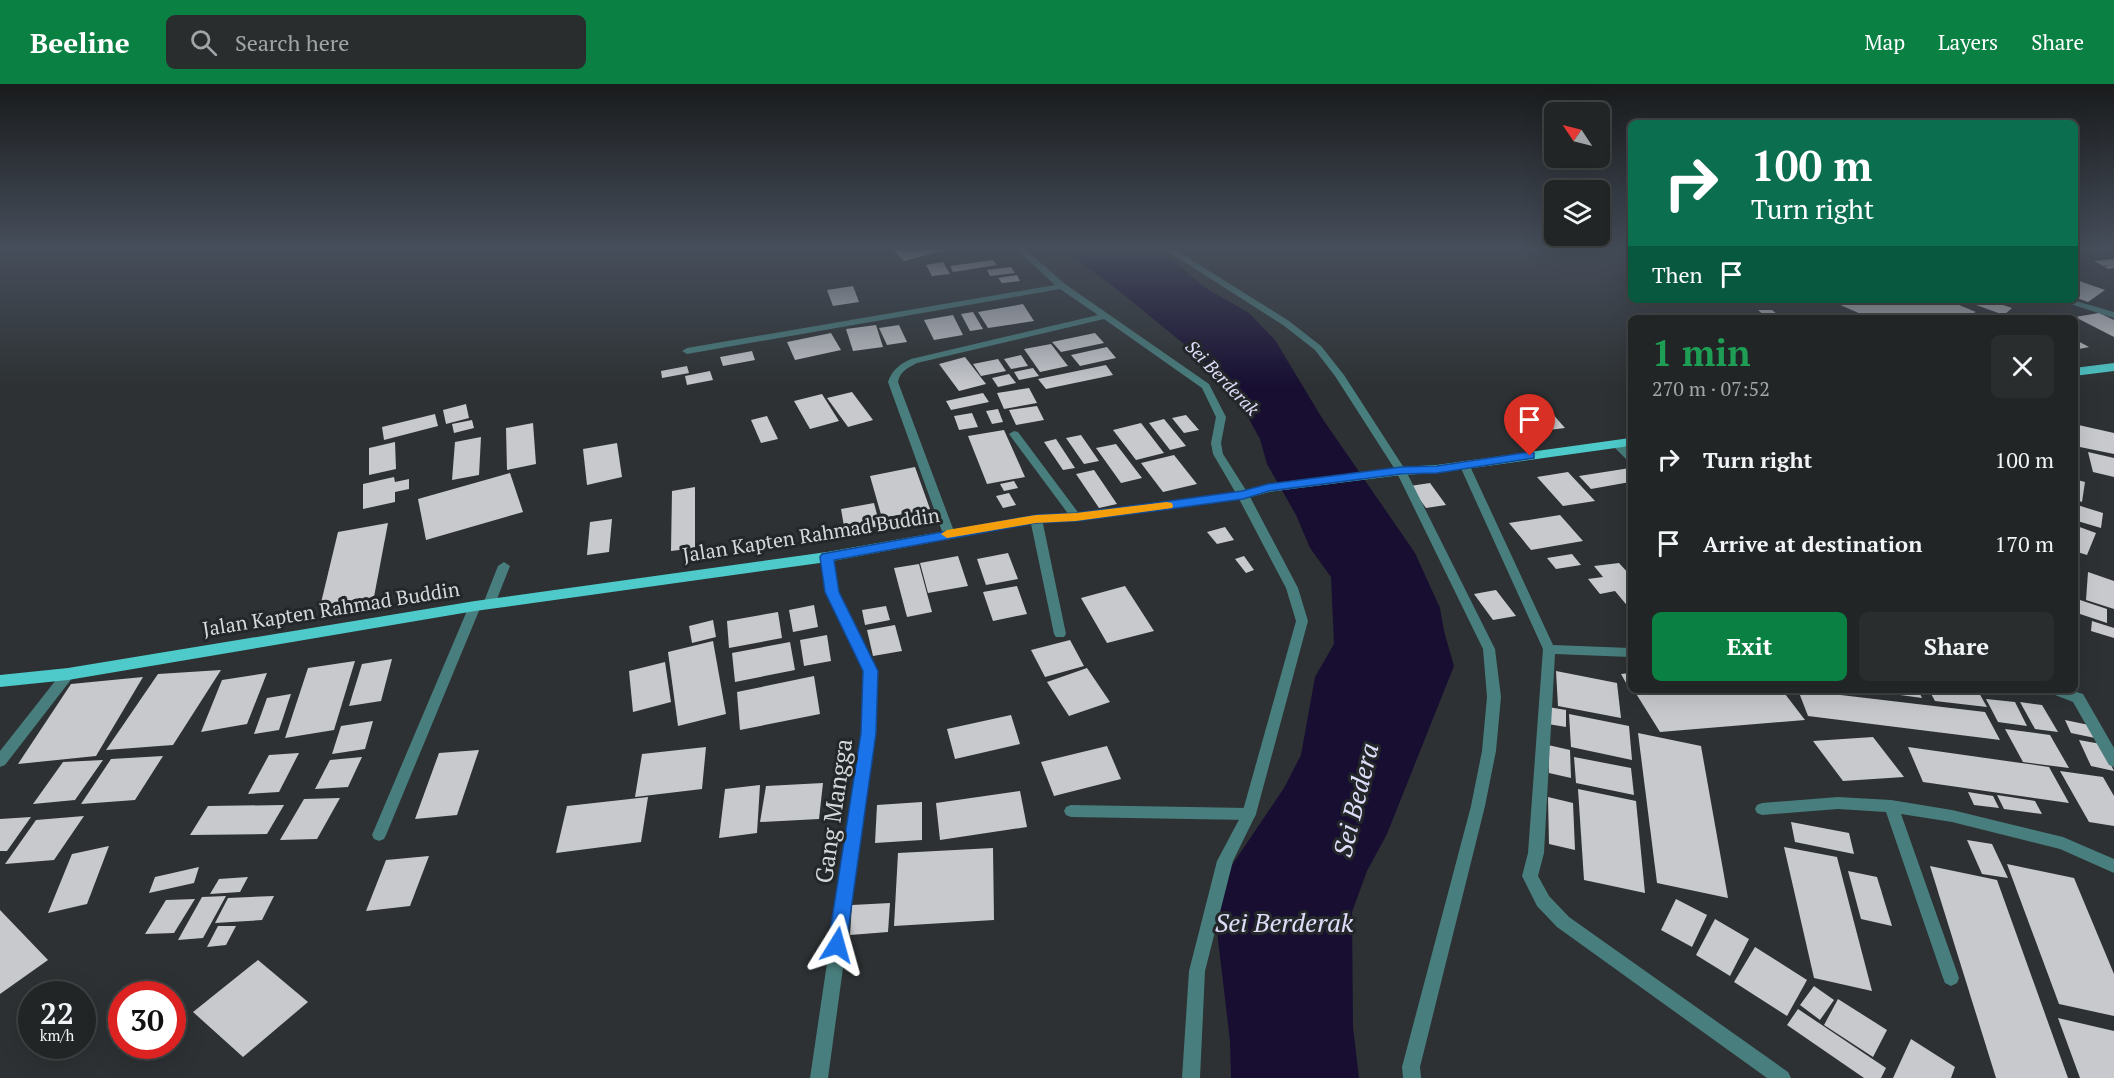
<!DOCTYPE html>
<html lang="en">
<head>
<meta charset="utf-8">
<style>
  :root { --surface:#222526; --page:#2a2d2e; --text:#f1f3f6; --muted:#a2a5a7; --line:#3f4243; --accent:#0b8043 }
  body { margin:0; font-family:"PT Serif",serif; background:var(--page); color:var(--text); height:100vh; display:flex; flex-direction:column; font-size:22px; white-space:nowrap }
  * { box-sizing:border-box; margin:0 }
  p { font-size:20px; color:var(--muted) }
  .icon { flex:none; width:33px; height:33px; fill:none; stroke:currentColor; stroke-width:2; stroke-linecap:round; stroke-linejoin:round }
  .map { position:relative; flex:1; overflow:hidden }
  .side { position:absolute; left:1628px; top:231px; width:450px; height:378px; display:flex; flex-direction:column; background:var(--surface); border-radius:9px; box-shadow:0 6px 24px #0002,0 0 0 2px var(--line) }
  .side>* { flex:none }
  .hud { position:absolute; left:1628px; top:36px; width:450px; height:183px; border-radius:9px; box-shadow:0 6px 24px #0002,0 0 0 2px var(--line); background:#0b6e4f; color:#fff; overflow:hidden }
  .needle { width:39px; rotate:305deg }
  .controls { position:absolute; left:1544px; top:18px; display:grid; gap:12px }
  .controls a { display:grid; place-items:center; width:66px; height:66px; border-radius:9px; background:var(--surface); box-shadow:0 6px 24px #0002,0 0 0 2px var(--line); font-size:30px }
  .speed { position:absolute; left:18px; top:897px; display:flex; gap:12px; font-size:30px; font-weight:700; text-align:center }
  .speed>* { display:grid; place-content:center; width:78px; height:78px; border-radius:50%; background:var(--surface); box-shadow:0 6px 24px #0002,0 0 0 2px var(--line); line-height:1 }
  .speed small { font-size:15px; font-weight:400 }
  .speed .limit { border:9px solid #d22; background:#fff; color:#111 }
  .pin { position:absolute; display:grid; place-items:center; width:51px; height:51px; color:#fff; margin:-62px -26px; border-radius:50% 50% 50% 0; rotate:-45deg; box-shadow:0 0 6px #0007 }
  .pin .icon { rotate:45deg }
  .me { position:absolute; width:66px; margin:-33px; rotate:8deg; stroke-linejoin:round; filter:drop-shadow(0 0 4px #0008) }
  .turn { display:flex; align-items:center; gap:21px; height:126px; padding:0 24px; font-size:27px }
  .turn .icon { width:78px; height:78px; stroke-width:2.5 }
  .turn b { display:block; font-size:42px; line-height:51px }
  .then { display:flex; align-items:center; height:57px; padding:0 24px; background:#0003; gap:12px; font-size:22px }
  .round { display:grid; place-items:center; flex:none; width:63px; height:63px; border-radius:9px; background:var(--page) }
  .head { display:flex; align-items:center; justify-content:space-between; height:102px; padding:0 24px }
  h1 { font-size:36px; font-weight:700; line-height:45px; color:#1e9e55 }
  .action { display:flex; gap:12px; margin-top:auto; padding:12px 24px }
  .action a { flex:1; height:69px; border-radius:9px; background:var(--accent); color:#fff; font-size:24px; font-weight:700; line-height:69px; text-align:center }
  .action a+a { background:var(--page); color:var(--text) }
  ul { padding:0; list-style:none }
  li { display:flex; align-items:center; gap:18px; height:84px; padding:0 24px }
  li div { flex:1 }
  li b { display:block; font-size:22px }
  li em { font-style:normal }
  header { display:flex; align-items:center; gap:36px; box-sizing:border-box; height:84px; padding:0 30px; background:var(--accent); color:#fff }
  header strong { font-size:28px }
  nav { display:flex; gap:33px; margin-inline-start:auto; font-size:21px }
  .search { width:420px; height:54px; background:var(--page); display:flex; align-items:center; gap:15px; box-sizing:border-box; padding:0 21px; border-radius:9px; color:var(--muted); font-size:22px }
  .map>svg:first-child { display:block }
  .water { fill:#170e32 }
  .building { fill:#c7c9cd }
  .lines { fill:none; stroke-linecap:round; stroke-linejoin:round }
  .lane { fill:#487e7d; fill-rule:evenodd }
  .street { fill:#487e7d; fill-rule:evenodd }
  .primary { fill:#4ecaca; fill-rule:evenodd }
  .route { fill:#1a73e8; stroke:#114b97; stroke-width:1.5 }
  .slow { fill:#f59e0b }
  .labels { text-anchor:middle; stroke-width:6; stroke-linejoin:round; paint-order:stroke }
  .far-water-label { font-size:18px; font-style:italic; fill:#e0ddfa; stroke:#232729 }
  .street-label { font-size:20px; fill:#d5d7d8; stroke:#232729 }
  .near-street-label { font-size:24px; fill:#d5d7d8; stroke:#232729 }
  .near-water-label { font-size:26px; font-style:italic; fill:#e0ddfa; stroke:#232729 }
</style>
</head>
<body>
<header>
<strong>Beeline</strong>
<div class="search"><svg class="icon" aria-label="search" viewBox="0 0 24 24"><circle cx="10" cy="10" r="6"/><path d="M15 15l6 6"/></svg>Search here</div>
<nav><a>Map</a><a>Layers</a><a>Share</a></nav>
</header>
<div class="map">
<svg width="2114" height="994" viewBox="0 0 2114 994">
  <rect width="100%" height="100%" fill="#2d3133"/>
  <polygon class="water" points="1061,165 1152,165 1171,174 1204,203 1249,229 1275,256 1322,334 1415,469 1440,524 1444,547 1454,582 1387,750 1367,787 1352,828 1353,943 1359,994 1231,994 1230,957 1215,830 1228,787 1284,704 1301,671 1315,593 1334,560 1331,493 1310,464 1296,431 1267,380 1260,355 1249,335 1233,309 1189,264 1109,199"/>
  <g class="building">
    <polygon points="892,165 946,165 946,166 904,177"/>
    <polygon points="2114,175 2114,184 2109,185 2104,183 2110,181 2103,182 2094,177"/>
    <polygon points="993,176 997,181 953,188 950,182"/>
    <polygon points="943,178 950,190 932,192 926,181"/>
    <polygon points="1011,183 1015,189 990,192 987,186"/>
    <polygon points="1017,191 1020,197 1002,199 998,194"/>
    <polygon points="2074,195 2105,206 2088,218 2074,213"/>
    <polygon points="853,202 859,218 833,222 827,206"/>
    <polygon points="1829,216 1947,216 1976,228 1963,234 1870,234"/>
    <polygon points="1962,216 1988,216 2012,224 2004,231"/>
    <polygon points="1023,220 1034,237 988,244 978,228"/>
    <polygon points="1758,226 1772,226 1782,234 1767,234"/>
    <polygon points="973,228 983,245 970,247 961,230"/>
    <polygon points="2099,229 2114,236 2114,253 2075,233"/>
    <polygon points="953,231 963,251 934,256 924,236"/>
    <polygon points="876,241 883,263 853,267 846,245"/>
    <polygon points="899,241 907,258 887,261 879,244"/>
    <polygon points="831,249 841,266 795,276 787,258"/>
    <polygon points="1095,249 1104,259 1061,268 1052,258"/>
    <polygon points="2074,255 2089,263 2074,266"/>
    <polygon points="1051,260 1068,282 1040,288 1024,265"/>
    <polygon points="1107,263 1116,274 1080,282 1071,271"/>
    <polygon points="752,267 755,276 723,282 720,273"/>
    <polygon points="1021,271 1028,282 1011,285 1004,275"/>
    <polygon points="965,273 986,300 959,307 939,280"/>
    <polygon points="998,275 1006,287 981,292 973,280"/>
    <polygon points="1106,281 1113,291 1046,305 1038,295"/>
    <polygon points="687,282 689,289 662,294 661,287"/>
    <polygon points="1033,284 1039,292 1019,296 1014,288"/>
    <polygon points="710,287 713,296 687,301 685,292"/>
    <polygon points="1009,290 1016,299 998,303 992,294"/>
    <polygon points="1029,304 1037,319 1004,325 997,309"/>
    <polygon points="852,308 873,336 848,343 827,314"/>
    <polygon points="983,309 989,318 951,326 946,317"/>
    <polygon points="822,310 839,337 810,345 794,317"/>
    <polygon points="466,320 469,334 446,340 443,326"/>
    <polygon points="1037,322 1044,336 1016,341 1009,326"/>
    <polygon points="998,325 1003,338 992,340 986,327"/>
    <polygon points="1551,328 1565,344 1524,349 1511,333"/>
    <polygon points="972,329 978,343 959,346 954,332"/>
    <polygon points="435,330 438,342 384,356 382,343"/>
    <polygon points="1186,331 1199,346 1184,349 1172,334"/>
    <polygon points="767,332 778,355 761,359 751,336"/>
    <polygon points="1164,335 1186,362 1170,366 1149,339"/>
    <polygon points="472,336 474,344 454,349 452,340"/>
    <polygon points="533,339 536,380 507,386 506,344"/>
    <polygon points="1141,339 1164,369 1136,376 1113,346"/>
    <polygon points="2074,340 2114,349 2114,370 2075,362"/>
    <polygon points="1004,346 1025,393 987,400 968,352"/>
    <polygon points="1081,351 1099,377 1084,380 1066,354"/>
    <polygon points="481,353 479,391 452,396 455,358"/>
    <polygon points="1056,355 1075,384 1063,386 1044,358"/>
    <polygon points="395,358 396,385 369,391 369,364"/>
    <polygon points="617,359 622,393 587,401 583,365"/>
    <polygon points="1116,360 1142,394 1121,399 1096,364"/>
    <polygon points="2088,368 2114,374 2114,393 2093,388"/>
    <polygon points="1174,371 1197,400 1163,408 1141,379"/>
    <polygon points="915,383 930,425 882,434 870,392"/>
    <polygon points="1630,384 1630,398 1591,405 1579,392"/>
    <polygon points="1094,386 1117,420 1099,424 1076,390"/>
    <polygon points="1568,388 1595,417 1563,422 1537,393"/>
    <polygon points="510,389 523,428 426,456 418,415"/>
    <polygon points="394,393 395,398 409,395 409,405 395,408 395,418 363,425 363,400"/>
    <polygon points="2074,395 2085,398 2082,418 2074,415"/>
    <polygon points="1014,397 1018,404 1004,407 1000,400"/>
    <polygon points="1430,399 1446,421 1426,424 1410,402"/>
    <polygon points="695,403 695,464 671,467 672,407"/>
    <polygon points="1009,409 1016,421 1003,424 996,412"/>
    <polygon points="874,419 880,442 845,448 841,425"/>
    <polygon points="2074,420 2103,429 2101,444 2074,436"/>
    <polygon points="1560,431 1583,457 1531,466 1509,439"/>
    <polygon points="612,435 609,468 587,471 590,438"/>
    <polygon points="388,439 374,513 320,523 338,448"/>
    <polygon points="2074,441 2096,449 2087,471 2074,467"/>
    <polygon points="1225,443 1234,456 1217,460 1207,448"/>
    <polygon points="1008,469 1018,495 986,501 977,475"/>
    <polygon points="1572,470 1581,481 1556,485 1547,474"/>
    <polygon points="958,472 968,502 928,509 920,479"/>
    <polygon points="1244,472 1254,486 1246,489 1235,475"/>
    <polygon points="1619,479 1630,491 1630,525 1615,507 1600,510 1588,495 1603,493 1594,482"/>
    <polygon points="919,480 932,528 907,533 894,484"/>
    <polygon points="2088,488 2114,497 2114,525 2086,516"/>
    <polygon points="1017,502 1027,530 993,537 983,508"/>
    <polygon points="1125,502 1154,547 1107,559 1081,514"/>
    <polygon points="1496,506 1516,532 1493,536 1474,510"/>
    <polygon points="2074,514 2107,525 2107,539 2074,528"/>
    <polygon points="814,521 818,543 793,548 789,526"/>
    <polygon points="886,522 890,536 865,541 862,526"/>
    <polygon points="778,528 782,554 729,564 727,537"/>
    <polygon points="713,536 716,553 692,559 689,542"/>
    <polygon points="2092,537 2114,544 2114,554 2091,547"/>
    <polygon points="895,541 902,567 873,572 867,546"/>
    <polygon points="827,551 831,577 804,582 800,556"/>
    <polygon points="1070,556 1084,582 1045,593 1031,566"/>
    <polygon points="713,557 726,630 678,642 668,568"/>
    <polygon points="790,558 795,586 735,598 732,569"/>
    <polygon points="392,575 381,617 349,622 362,580"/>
    <polygon points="355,577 334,646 285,654 308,584"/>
    <polygon points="665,578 671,618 633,628 629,587"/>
    <polygon points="1087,584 1110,618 1069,632 1047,598"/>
    <polygon points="221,586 173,661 106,666 158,590"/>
    <polygon points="1556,587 1617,599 1621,634 1558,622"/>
    <polygon points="267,589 247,640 201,648 222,596"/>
    <polygon points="1630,589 1630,606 1621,590"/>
    <polygon points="814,592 820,630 740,646 737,608"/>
    <polygon points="143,593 96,672 18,680 71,600"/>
    <polygon points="1654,606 1782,606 1805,636 1660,648 1635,608"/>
    <polygon points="1798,606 1985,628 2000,656 1808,632"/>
    <polygon points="1871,606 1918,606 1922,614 1871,607"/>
    <polygon points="1929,606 1978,607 1987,623 1935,617"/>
    <polygon points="291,610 279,646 254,650 267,614"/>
    <polygon points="1986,615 2015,618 2027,642 1998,638"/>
    <polygon points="2020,618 2042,621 2058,648 2035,645"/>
    <polygon points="1548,623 1566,626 1566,643 1548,640"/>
    <polygon points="1569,630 1629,642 1632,676 1571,663"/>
    <polygon points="1011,631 1020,660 955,675 947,645"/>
    <polygon points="2065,636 2089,641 2095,654 2071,649"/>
    <polygon points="373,637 365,665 332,670 341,642"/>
    <polygon points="2005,645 2050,651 2069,684 2023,678"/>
    <polygon points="1638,649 1701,662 1728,814 1657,799"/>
    <polygon points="1873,653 1904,693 1843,697 1813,657"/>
    <polygon points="2079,656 2101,660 2114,687 2091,682"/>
    <polygon points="1548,661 1570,666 1571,694 1549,689"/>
    <polygon points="1107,662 1121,695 1054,712 1041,678"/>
    <polygon points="706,663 702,705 635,713 642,670"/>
    <polygon points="1908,663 2049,683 2069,719 1923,698"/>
    <polygon points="479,666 457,731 415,735 439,669"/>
    <polygon points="299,669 279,708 248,710 269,671"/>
    <polygon points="163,672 135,716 81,720 111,675"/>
    <polygon points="362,673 348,703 315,705 330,676"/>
    <polygon points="1574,673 1631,684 1634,711 1576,699"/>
    <polygon points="103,676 75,716 33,720 63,678"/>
    <polygon points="2060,687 2103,693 2114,712 2114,742 2089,738"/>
    <polygon points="823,699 819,735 760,738 766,702"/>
    <polygon points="760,701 757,749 719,754 725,705"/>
    <polygon points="1578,705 1636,717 1645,809 1584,796"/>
    <polygon points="1020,707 1027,743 940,756 936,719"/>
    <polygon points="1968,708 1993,712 1999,724 1974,721"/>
    <polygon points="1997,711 2035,717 2042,730 2004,725"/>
    <polygon points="648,713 641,758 556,769 567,722"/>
    <polygon points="1548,713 1573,719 1575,766 1549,760"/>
    <polygon points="340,714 317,755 280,756 304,715"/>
    <polygon points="922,718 922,756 875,759 877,721"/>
    <polygon points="284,721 267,750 190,751 208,722"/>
    <polygon points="84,732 54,776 5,780 36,736"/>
    <polygon points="31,733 7,767 0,767 0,735"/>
    <polygon points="1791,738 1849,749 1854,770 1795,758"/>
    <polygon points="1967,756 1992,760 2008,794 1982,790"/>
    <polygon points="109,762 87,820 48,829 72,770"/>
    <polygon points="1784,763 1837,773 1872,907 1814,894"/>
    <polygon points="993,764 994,836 894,842 898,769"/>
    <polygon points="429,772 410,822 366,827 386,776"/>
    <polygon points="2007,780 2074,794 2114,890 2114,932 2059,920"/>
    <polygon points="1930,782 1997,796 2068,994 1996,994"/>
    <polygon points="199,783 194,799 149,809 155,793"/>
    <polygon points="1848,787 1877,793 1892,842 1861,835"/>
    <polygon points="248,793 240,808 210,810 219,795"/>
    <polygon points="226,812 203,854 178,856 202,813"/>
    <polygon points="274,812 262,836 215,839 228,814"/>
    <polygon points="195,815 174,849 145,850 166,816"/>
    <polygon points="1676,815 1707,831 1692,863 1661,846"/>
    <polygon points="890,819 888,848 850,851 852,821"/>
    <polygon points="0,826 48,876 0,910"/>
    <polygon points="1715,835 1749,855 1730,892 1696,871"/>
    <polygon points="218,842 236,842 226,861 207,863"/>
    <polygon points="1755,863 1807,896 1787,932 1734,898"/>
    <polygon points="258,876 308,918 243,973 193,928"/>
    <polygon points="1814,902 1834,916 1820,936 1800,921"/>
    <polygon points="1838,915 1887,946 1873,973 1824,941"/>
    <polygon points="1798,925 1886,984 1881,994 1864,994 1787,941"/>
    <polygon points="2058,934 2114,947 2114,994 2080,994"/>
    <polygon points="1911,955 1955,983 1951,994 1893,994"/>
  </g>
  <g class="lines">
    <g class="lane">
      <polygon points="1014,347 1018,348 1080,431 1082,433 1080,435 1072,435 1009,350"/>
      <polygon points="1617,357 1621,358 1630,368 1630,376 1626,375 1613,362 1612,360"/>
      <polygon points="1036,431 1042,435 1066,550 1064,553 1056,553 1054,550 1030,435"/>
      <polygon points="504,478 510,482 495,520 493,523 485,523 483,520 498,482"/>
      <polygon points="475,518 481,522 386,751 384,755 379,757 374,755 372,751 469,522"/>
      <polygon points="68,585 73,587 75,590 73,593 5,681 0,683 0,667 63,587"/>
      <polygon points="1071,721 1249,724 1254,726 1256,730 1254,734 1249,736 1071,733 1066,731 1064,727 1066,723"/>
    </g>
    <g class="street">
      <path d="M 1016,165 L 1025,165 L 1065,200 L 1209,300 L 1226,333 L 1221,359 L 1223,370 L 1249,411 L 1298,504 L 1308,537 L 1256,730 L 1233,777 L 1205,887 L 1200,994 L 1182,994 L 1189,887 L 1217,777 L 1242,730 L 1296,537 L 1286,504 L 1237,411 L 1213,370 L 1211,359 L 1216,333 L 1202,304 L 1104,235 L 917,279 C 908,284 900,287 898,298 L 955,450 L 949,454 L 943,450 L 888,298 C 892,286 900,280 911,275 L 1098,231 L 1060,205 L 687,270 L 682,267 L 687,264 L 1055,201 Z"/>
      <polygon points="1164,165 1174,165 1289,237 1321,262 1344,291 1406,387 1495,565 1501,613 1496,667 1485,722 1420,983 1421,994 1403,994 1402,983 1471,722 1482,667 1487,613 1483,565 1396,387 1335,292 1315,266 1283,241"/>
      <polygon points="2058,216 2072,216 2114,228 2114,234"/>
      <polygon points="1464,377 1469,380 1553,561 1630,564 1630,573 1555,570 1544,769 1538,792 1549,812 1569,833 1788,988 1791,994 1767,994 1557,843 1537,822 1522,792 1528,769 1543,565 1459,380"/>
      <polygon points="827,469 833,473 838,508 877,587 875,649 828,994 810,994 861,649 863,587 826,508 821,473"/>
      <polygon points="2048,606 2070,606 2083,610 2114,664 2114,683 2109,681 2073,618 2050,609"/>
      <polygon points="1838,713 1891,716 1952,726 2063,753 2114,775 2114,789 2060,765 1952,738 1901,730 1959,894 1957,899 1951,902 1945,899 1943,894 1886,728 1838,725 1762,731 1757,729 1755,725 1757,721 1762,719"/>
    </g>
    <g class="primary">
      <polygon points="2114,279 2114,287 2074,292 2074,284"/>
      <polygon points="1630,354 1630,362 1437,389 1401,391 1269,408 1243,415 1162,426 1076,437 1036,439 827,478 475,527 68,596 0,603 0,591 68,584 475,517 827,468 1036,431 1076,429 1162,418 1242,407 1268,400 1401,383 1437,381"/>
    </g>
  </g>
  <linearGradient id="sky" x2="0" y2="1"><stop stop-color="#191b1c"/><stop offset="0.54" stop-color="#464e5b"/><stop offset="1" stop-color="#464e5b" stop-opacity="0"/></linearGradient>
  <rect width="2114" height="304" fill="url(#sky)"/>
  <polygon class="route" points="1530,368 1534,369 1534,374 1437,389 1401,390 1269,407 1243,415 1162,426 1076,437 1036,439 834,476 839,508 878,587 876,649 846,861 844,867 837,869 830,867 828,861 861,649 863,587 825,508 820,473 822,470 1036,431 1076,429 1162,418 1242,407 1268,400 1401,383 1437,382"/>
  <polygon class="slow" points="1167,418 1172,419 1173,422 1172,424 1076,437 1036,439 947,454 941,450 947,446 1036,431 1076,429"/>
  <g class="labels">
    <g class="far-water-label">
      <text transform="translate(1222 294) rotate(46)" y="6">Sei Berderak</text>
    </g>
    <g class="street-label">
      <text transform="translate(811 451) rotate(-9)" y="7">Jalan Kapten Rahmad Buddin</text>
      <text transform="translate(331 525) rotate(-9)" y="7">Jalan Kapten Rahmad Buddin</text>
    </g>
    <g class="near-street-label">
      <text transform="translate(834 727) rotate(-82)" y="8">Gang Mangga</text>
    </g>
    <g class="near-water-label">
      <text transform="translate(1356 716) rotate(-76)" y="9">Sei Bedera</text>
      <text x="1284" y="848">Sei Berderak</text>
    </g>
  </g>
</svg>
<div class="controls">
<a><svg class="needle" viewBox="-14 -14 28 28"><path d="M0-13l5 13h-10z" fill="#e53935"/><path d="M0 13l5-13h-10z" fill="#a2a5a7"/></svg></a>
<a><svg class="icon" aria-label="layers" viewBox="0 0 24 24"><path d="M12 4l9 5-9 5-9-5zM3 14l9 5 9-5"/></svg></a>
</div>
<div class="speed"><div>22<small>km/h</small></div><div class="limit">30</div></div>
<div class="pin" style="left:1530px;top:372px;background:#d93025"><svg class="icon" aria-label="arrive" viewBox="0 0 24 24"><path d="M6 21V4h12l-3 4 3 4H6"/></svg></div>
<svg class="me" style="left:837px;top:861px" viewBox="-20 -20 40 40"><path d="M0-17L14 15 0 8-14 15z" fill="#1a73e8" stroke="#fff" stroke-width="4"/></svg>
<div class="hud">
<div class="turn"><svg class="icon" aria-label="right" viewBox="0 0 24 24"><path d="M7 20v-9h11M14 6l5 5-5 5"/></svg><div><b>100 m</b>Turn right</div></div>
<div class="then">Then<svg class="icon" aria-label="arrive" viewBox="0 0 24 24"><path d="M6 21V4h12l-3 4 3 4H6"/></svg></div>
</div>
<section class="side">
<div class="head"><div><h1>1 min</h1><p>270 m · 07:52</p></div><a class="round"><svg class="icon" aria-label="close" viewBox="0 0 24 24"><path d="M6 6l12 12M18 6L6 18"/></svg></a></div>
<ul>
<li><svg class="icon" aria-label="right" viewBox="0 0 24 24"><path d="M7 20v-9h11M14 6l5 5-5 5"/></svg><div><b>Turn right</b></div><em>100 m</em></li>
<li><svg class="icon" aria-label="arrive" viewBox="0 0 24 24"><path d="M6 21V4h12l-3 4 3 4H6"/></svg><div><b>Arrive at destination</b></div><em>170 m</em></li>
</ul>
<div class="action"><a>Exit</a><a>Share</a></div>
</section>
</div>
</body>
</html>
